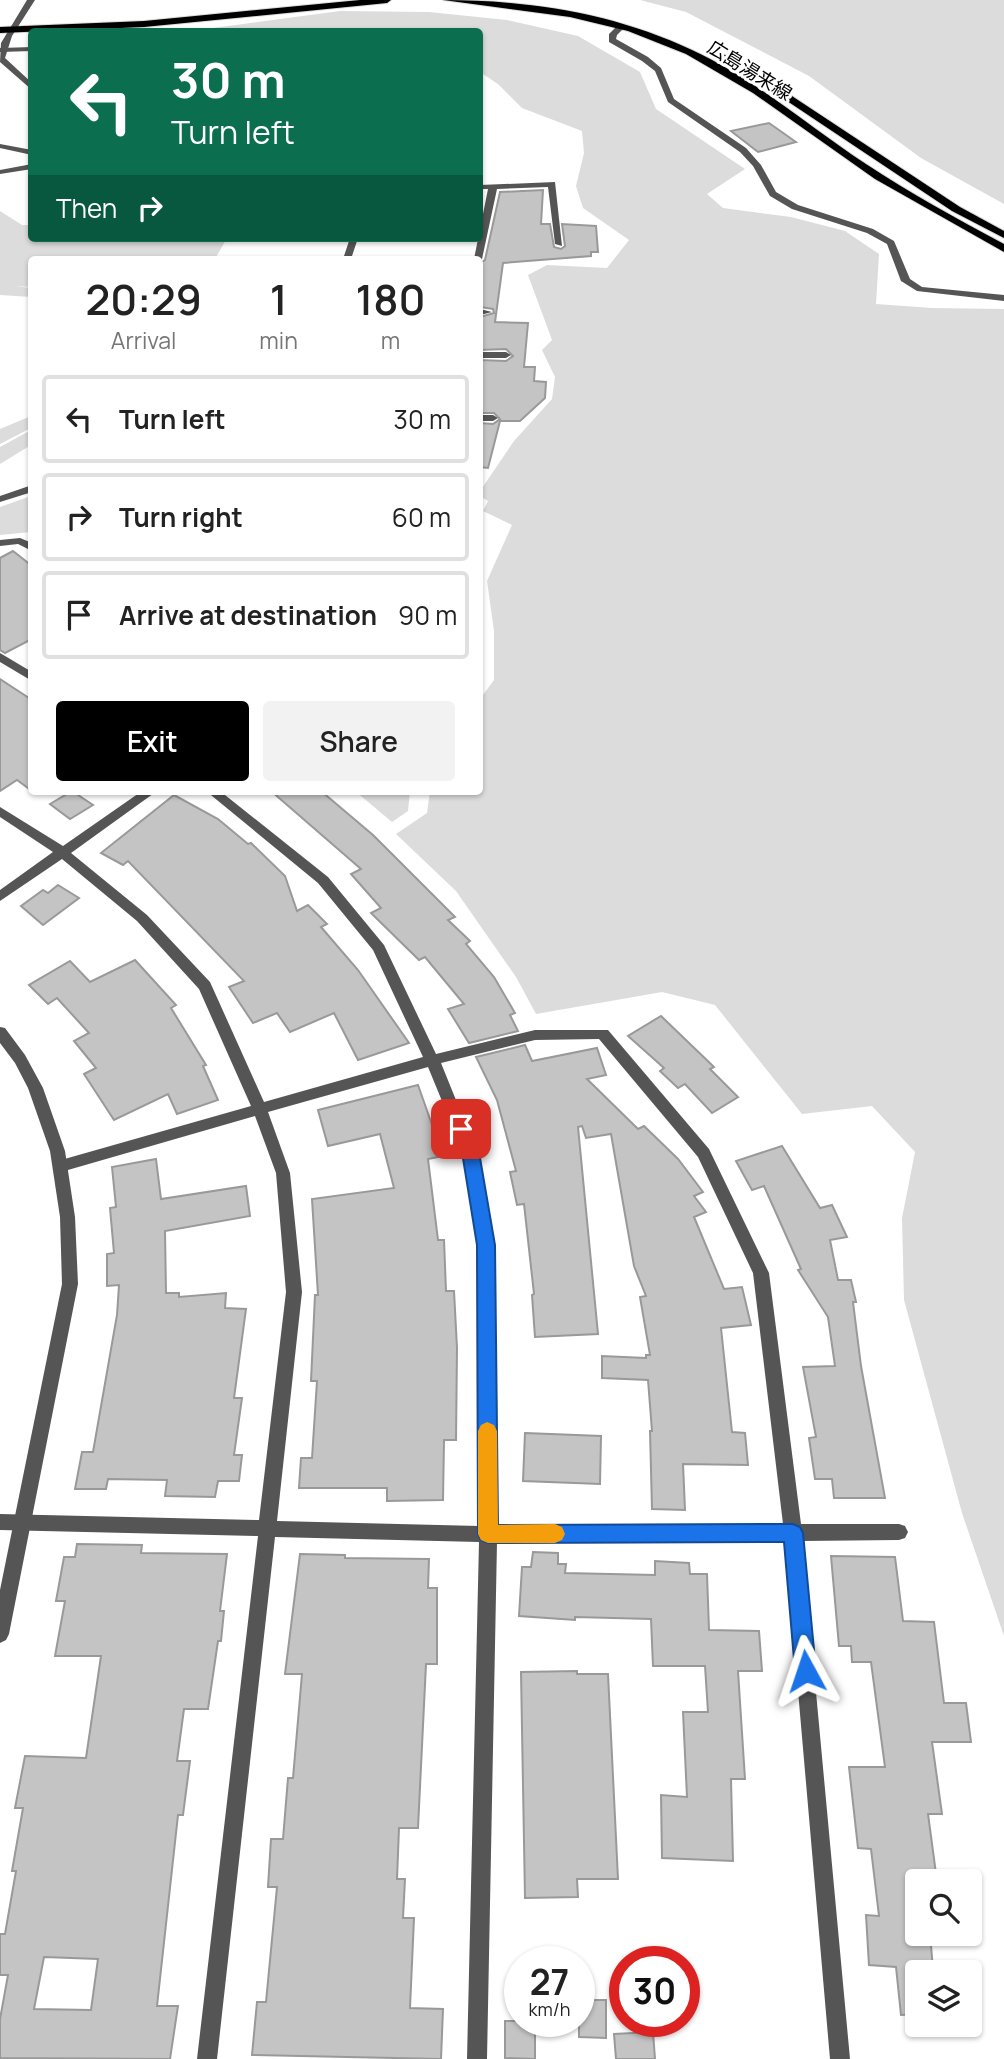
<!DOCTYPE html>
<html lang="en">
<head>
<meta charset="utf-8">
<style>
  :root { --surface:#fff; --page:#f2f2f2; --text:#222; --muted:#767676; --line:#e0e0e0; --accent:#000 }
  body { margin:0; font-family:Manrope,"Noto Sans JP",sans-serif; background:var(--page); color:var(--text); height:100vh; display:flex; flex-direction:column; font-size:26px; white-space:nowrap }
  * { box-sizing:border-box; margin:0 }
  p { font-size:23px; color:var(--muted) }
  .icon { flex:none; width:38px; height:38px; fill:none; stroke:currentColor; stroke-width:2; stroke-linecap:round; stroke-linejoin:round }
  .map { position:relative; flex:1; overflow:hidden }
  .side { position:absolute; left:28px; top:256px; width:455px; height:539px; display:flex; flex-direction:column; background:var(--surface); border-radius:7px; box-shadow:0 2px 5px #0004 }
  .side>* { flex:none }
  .hud { position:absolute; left:28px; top:28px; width:455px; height:214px; border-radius:7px; box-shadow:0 2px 5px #0004; background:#0b6e4f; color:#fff; overflow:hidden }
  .tools { position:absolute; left:905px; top:1869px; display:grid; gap:14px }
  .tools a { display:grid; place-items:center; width:77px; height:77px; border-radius:7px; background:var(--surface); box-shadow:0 2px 5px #0004; font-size:35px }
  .speed { position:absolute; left:504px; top:1946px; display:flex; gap:14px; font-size:35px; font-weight:700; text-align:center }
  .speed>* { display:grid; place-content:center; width:91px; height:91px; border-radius:50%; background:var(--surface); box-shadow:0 2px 5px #0004; line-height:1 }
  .speed small { font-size:18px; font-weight:400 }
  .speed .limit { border:10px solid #d22; background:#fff; color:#111 }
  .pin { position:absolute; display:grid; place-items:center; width:60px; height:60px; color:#fff; margin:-30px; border-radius:14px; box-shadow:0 4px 10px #0006 }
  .me { position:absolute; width:77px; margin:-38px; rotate:355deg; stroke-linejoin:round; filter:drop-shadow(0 0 5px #0008) }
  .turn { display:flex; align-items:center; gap:24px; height:147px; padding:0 28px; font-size:32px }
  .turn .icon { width:91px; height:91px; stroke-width:2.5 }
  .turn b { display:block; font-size:49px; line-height:60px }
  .then { display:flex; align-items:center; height:66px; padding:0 28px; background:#0003; gap:14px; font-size:26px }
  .eta { display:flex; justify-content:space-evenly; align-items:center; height:119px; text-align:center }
  .eta b { font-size:42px; font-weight:600; line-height:49px }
  .action { display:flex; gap:14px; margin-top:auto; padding:14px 28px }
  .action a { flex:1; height:80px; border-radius:7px; background:var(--accent); color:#fff; font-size:28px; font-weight:600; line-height:80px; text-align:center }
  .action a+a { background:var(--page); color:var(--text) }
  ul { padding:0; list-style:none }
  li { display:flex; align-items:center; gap:21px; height:88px; margin:0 14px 10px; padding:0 14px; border:4px solid var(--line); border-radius:7px }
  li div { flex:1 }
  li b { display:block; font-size:26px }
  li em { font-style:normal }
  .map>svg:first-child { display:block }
  .green { fill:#dcdcdc }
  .building { fill:#c4c4c4; stroke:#999; stroke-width:2; fill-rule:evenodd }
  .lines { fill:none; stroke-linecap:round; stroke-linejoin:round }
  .primary-casing { stroke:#dbdbdb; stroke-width:2 }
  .minor { fill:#555; fill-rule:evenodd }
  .tertiary { fill:#555; fill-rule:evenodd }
  .primary { fill:#000; fill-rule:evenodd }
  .route { fill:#1a73e8; stroke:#114b97; stroke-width:2 }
  .slow { fill:#f59e0b }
  .labels { text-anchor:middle; stroke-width:6; stroke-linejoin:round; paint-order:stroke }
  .far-street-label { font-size:19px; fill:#000; stroke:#fff }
</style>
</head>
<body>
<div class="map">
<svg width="1004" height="2059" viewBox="0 0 1004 2059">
  <rect width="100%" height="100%" fill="#fff"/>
  <g class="green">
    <polygon points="640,0 1004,0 1004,204 921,158 809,76 686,12"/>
    <polygon points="340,11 429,12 507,20 578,36 640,72 656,109 745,169 707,194 723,208 791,217 845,231 879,254 876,304 932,308 1004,309 1004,1636 962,1513 904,1300 902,1218 915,1152 872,1106 802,1114 715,1005 662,992 536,1014 516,977 456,891 396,834 427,813 430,791 480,791 480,699 494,680 494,631 487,581 512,525 483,511 488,501 480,496 480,491 514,441 552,399 555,377 542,350 552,340 528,275 547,265 607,268 629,240 583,208 576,186 584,153 582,131 522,108 498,84 480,72 480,32 191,31"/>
    <polygon points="0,211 22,225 31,225 32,238 227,238 215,259 32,259 31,287 15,286 31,288 31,297 0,295"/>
    <polygon points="31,416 31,428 0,444 0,429"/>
    <polygon points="31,430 31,445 0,464 0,447"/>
    <polygon points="31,496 31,532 0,535 0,507"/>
    <polygon points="355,791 410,791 408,811 392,822"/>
  </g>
  <g class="building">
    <polygon points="769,123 796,142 758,152 731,131"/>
    <polygon points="543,190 541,224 550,224 554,247 561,249 565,246 562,224 596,226 598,252 591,252 591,256 503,263 495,322 528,323 524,367 535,367 534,381 546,382 545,398 520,421 500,421 488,468 480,467 480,423 493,424 500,419 494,413 480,413 480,360 506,361 513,356 506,349 480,350 480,317 494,313 493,309 480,307 480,263 485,260 500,192"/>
    <polygon points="13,551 32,566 32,639 5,653 0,650 0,558"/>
    <polygon points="0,679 32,700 32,791 17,780 0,791"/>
    <polygon points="72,791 93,805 70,819 50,804"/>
    <polygon points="271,791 321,791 373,835 455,917 448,920 470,941 466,944 494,977 515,1013 510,1015 518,1031 469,1043 448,1009 464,1004 425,957 419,960 371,913 381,908 351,874 361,869"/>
    <polygon points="174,795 218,819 248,844 251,843 285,876 297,911 308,905 327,924 321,927 358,970 409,1043 358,1060 334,1013 290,1032 277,1013 253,1023 229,987 244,981 128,861 123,865 101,853"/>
    <polygon points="58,885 79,898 43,925 21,906 43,890 48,893"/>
    <polygon points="135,960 176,1005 171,1008 206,1065 203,1066 218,1100 177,1114 168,1094 114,1120 84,1074 96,1068 74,1041 89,1033 57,998 48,1004 29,985 70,961 90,982"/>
    <polygon points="661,1016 714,1067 710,1069 738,1097 712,1113 685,1084 678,1088 660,1071 664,1068 628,1036"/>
    <polygon points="525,1045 532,1061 597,1048 606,1075 587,1079 638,1129 644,1126 678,1159 703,1192 694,1196 706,1212 694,1217 724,1289 742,1287 751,1325 721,1328 732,1432 745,1433 748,1465 683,1464 685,1510 652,1509 650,1431 652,1431 648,1380 602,1378 602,1356 646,1358 646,1355 650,1355 640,1297 646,1296 634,1266 611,1134 586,1138 582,1126 578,1127 598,1334 535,1337 532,1295 534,1294 524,1204 517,1205 510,1172 516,1171 497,1100 476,1057"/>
    <polygon points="418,1085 443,1156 428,1159 438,1240 444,1240 446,1291 454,1291 457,1348 456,1440 444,1440 443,1500 387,1501 387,1488 299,1488 301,1458 312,1458 317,1381 311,1381 315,1295 318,1295 312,1199 394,1188 380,1134 328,1146 318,1110"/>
    <polygon points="782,1146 820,1208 832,1205 847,1237 830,1240 838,1280 851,1280 856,1302 853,1302 861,1366 885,1498 834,1498 832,1479 815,1479 809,1438 816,1437 803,1367 835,1366 828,1317 798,1270 801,1269 764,1186 752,1190 736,1161"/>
    <polygon points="156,1159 161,1199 246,1186 250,1216 165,1231 166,1293 179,1293 179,1297 226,1293 225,1308 246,1309 234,1398 242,1398 234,1455 242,1455 239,1481 218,1481 215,1497 165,1496 167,1480 108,1479 106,1489 75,1489 82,1452 93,1452 117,1315 119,1285 107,1286 107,1254 114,1253 110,1208 116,1207 112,1167"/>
    <polygon points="525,1433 601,1436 600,1484 523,1481"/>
    <path d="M 77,1544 L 142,1545 L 141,1553 L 227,1554 L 220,1611 L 224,1611 L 221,1641 L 218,1641 L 208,1709 L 184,1709 L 177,1761 L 190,1761 L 183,1815 L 178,1815 L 157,2006 L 178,2006 L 170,2059 L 0,2058 L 0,2019 L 8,1975 L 0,1975 L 0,1934 L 5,1934 L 16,1871 L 12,1871 L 23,1808 L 15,1808 L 25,1756 L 86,1758 L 101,1656 L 55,1656 L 65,1601 L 56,1601 L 64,1557 L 75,1557 ZM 44,1957 L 98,1959 L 91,2010 L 34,2009 Z"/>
    <polygon points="533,1552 558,1553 558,1564 566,1564 565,1573 655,1575 655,1561 689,1563 690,1574 707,1574 709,1630 759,1631 762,1671 738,1671 745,1779 731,1779 733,1861 662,1858 661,1795 687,1797 683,1712 708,1712 705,1666 653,1666 651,1619 575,1617 575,1620 519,1616 522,1567 531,1567"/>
    <polygon points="300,1554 345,1555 345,1558 429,1559 428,1588 437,1588 437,1664 426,1664 418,1828 399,1828 397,1879 405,1879 403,1918 414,1918 410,2008 443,2009 441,2059 252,2055 257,2002 266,2002 277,1887 268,1887 271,1839 283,1839 288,1778 293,1778 302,1674 285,1674"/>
    <polygon points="831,1556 895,1557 903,1621 934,1622 944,1703 966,1703 971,1742 932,1742 942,1814 928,1814 937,1881 917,1881 917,1934 930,1934 933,1969 917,1968 917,2014 901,2015 896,1967 869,1965 866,1915 879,1916 871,1849 858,1848 849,1767 885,1767 871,1662 852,1662 851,1646 839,1646"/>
    <polygon points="577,1671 577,1674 608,1674 618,1879 577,1879 578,1897 525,1898 521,1672"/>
    <polygon points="579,2000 606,2000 606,2038 579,2037"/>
    <polygon points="505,2021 535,2021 535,2059 505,2058"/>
    <polygon points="653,2032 655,2059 616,2059 614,2034"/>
  </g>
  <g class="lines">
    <defs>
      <g id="primary">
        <polygon points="360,0 391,0 387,3 144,27 0,33 0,27 144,21"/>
        <path d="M 443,0 C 528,0 614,13 692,50 C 755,79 808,126 866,164 C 910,193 957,219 1004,244 L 1004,252 L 875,179 L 753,93 L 686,54 L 628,31 L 570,17 Z"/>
        <polygon points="712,48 751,69 960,207 1004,231 1004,238 952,211 745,73 709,53 707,51"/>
      </g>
    </defs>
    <use href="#primary" class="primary-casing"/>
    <g class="minor">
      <polygon points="618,25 625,27 617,35 616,39 648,57 661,68 674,99 746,148 761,165 776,192 798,205 873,229 894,241 910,279 922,287 1004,295 1004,301 917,291 901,281 887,244 867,233 792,209 770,196 753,166 740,152 668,102 655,71 642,61 609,42 609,34"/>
      <polygon points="32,47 32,51 0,52 0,48"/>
      <polygon points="0,144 32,150 32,155 0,148"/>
      <polygon points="32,164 32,169 0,174 0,170"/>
      <polygon points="555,182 562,246 555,244 548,187 497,189 482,259 480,261 480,259 474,259 488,189 480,189 480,185"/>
      <polygon points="350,238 358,238 351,259 343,259"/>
      <polygon points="480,309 492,312 480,315"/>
      <polygon points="480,352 506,352 511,355 506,358 480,358"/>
      <polygon points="480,415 493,415 498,418 493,421 480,421"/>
      <polygon points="32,485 32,492 0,502 0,496"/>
      <polygon points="20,538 32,543 32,551 18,544 0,546 0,540"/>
      <polygon points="0,653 32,672 32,681 0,662"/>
      <path d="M 142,791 L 157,791 L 71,853 L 147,915 L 210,982 L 264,1102 L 423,1057 L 373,950 L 318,883 L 206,791 L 220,791 L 328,877 L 384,945 L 436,1054 L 535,1030 L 608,1030 L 709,1149 L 769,1273 L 801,1524 L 899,1524 L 905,1526 L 908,1532 L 905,1538 L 899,1540 L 802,1541 L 850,2059 L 830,2059 L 785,1541 L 497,1542 L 487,2059 L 467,2059 L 479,1542 L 275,1537 L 217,2059 L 197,2059 L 258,1536 L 0,1530 L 0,1514 L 259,1520 L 286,1292 L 276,1173 L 255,1116 L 61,1172 L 56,1170 L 54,1166 L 56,1162 L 61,1160 L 251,1106 L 199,989 L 137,921 L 62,859 L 0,901 L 0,890 L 53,852 L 0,817 L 0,807 L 63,846 ZM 599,1039 L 698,1157 L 753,1273 L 783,1524 L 497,1526 L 494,1245 L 477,1152 L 441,1063 L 535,1040 ZM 428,1067 L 463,1152 L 478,1245 L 479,1526 L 277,1521 L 302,1292 L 290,1173 L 268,1112 Z"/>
    </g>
    <g class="tertiary">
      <polygon points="27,0 35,0 12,36 5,58 32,83 32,90 0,62 1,43"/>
      <polygon points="0,1027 5,1028 25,1055 43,1088 65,1151 75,1217 78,1284 9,1634 6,1640 0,1643 0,1590 62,1284 60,1217 50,1151 28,1088 15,1063 0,1043"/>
    </g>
    <use href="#primary" class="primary"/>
  </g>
  <polygon class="route" points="461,1122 466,1124 479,1152 495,1245 498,1525 793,1524 800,1527 803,1533 816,1671 813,1679 806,1682 798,1679 795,1671 784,1542 488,1543 481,1540 478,1534 477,1245 462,1152 452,1129 455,1124"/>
  <polygon class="slow" points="487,1422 494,1425 497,1431 498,1525 555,1524 562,1527 565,1534 562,1540 555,1543 488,1543 481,1540 478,1534 478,1431 481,1425"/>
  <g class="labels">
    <g class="far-street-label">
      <text transform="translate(750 70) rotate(32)" y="7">広島湯来線</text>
    </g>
  </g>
</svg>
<div class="tools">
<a><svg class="icon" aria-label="search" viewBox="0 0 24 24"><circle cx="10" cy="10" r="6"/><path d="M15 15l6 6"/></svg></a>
<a><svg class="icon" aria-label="layers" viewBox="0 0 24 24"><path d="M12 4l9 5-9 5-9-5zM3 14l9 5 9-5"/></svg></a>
</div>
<div class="speed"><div>27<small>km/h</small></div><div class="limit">30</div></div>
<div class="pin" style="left:461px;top:1129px;background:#d93025"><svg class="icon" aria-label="arrive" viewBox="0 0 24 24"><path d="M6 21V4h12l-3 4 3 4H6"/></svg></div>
<svg class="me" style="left:806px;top:1671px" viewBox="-20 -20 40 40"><path d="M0-17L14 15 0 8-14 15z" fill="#1a73e8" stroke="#fff" stroke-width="4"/></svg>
<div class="hud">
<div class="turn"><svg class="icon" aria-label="left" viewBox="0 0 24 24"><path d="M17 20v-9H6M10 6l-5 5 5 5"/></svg><div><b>30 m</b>Turn left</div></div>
<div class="then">Then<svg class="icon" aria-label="right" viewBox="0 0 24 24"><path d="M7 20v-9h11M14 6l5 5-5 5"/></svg></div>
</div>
<section class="side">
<div class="eta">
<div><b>20:29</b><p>Arrival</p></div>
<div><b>1</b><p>min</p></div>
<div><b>180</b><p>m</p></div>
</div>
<ul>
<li><svg class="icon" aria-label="left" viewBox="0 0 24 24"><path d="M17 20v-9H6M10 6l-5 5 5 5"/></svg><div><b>Turn left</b></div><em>30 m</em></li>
<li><svg class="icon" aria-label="right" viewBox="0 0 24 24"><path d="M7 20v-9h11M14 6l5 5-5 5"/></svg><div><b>Turn right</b></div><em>60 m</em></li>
<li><svg class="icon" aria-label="arrive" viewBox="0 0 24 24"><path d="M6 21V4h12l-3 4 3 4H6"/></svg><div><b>Arrive at destination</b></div><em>90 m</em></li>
</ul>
<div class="action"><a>Exit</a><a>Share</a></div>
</section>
</div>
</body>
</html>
